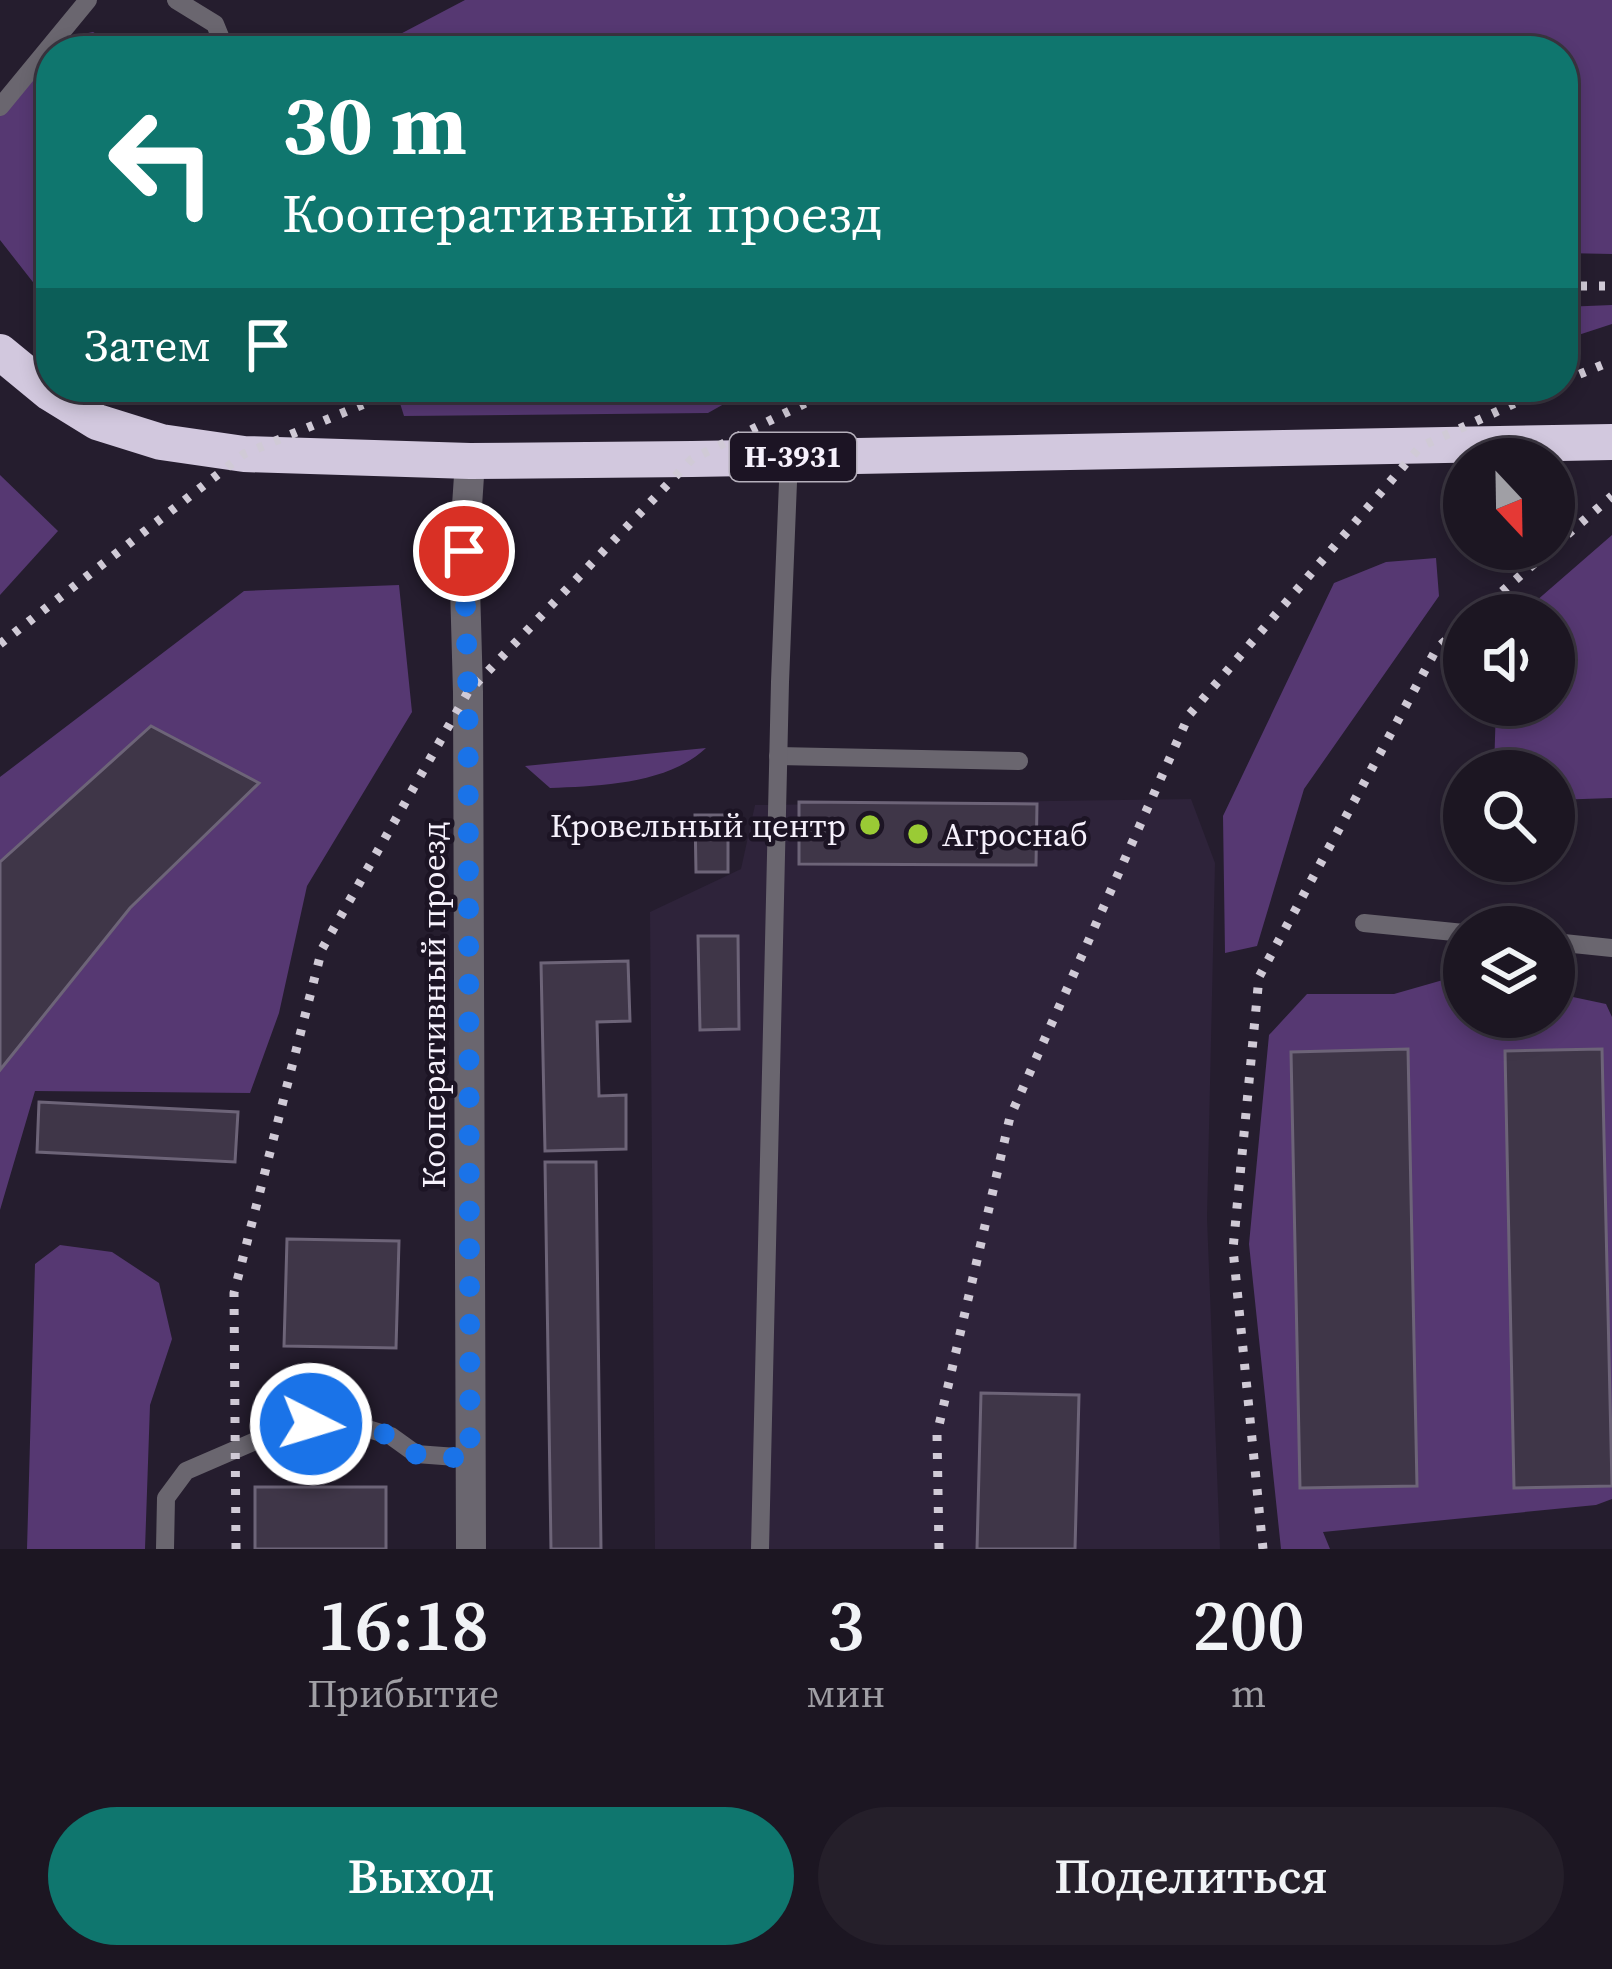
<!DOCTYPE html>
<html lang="ru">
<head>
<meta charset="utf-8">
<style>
  :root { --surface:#1c1622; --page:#251f2a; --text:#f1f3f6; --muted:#a09fa5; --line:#3a3540; --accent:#0f766e }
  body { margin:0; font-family:"Source Serif 4",serif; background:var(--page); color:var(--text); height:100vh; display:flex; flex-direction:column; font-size:45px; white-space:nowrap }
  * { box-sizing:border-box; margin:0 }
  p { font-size:39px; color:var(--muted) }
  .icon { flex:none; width:66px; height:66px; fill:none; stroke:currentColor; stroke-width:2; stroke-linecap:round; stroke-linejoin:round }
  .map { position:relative; height:1549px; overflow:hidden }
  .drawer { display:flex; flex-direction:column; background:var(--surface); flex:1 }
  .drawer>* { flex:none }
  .top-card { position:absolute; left:36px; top:36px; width:1542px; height:366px; border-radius:48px; box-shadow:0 6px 18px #0003,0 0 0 3px var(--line); background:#0f766e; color:#fff; overflow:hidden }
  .needle { width:78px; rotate:158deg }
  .buttons { position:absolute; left:1443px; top:438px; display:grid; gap:24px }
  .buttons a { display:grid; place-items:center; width:132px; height:132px; border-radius:50%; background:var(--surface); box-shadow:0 6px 18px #0003,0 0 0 3px var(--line); font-size:60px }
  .pin { position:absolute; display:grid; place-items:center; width:102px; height:102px; color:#fff; margin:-51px; border:6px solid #fff; border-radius:50%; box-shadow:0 3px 12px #0007 }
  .me { position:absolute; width:132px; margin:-66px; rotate:95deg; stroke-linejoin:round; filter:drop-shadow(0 0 9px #0008) }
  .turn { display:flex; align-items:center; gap:42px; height:252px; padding:0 48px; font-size:54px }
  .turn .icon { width:156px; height:156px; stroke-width:2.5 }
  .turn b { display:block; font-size:84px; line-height:102px }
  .then { display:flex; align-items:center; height:114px; padding:0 48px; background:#0003; gap:24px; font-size:45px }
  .eta { display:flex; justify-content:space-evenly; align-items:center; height:204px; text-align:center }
  .eta b { font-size:72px; font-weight:600; line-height:84px }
  .cta { display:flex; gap:24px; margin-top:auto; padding:24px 48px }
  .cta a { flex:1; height:138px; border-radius:72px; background:var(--accent); color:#fff; font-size:48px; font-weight:600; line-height:138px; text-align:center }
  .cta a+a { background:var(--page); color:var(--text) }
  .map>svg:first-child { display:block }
  .built { fill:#2e233a }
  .green { fill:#563872 }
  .building { fill:#3f3648; stroke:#6d6478; stroke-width:3 }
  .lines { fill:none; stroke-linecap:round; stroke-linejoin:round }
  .lane { stroke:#6a666f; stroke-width:18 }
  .street { stroke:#6a666f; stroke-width:30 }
  .highway { stroke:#d2c8de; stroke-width:36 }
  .rail { stroke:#d0cad6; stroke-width:9; stroke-dasharray:6 12; stroke-linecap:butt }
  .route { stroke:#1a73e8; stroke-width:21; stroke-dasharray:0 37.8 }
  .poi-dot { fill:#9acb35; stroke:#1c1424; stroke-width:4.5 }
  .labels { text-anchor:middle; stroke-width:9; stroke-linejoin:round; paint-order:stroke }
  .shield { fill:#1c1424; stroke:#b5afbb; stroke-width:3 }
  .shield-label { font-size:30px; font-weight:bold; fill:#f6f1fc }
  .poi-label { font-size:33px; fill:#f6f1fc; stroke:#1c1424; text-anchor:end }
  .street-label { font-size:33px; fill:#f6f1fc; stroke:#1c1424 }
</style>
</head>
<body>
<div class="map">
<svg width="1612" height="1549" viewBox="0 0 1612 1549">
  <rect width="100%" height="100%" fill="#251d2e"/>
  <polygon class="built" points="1191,799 1215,863 1207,1218 1220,1549 655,1549 650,912 741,869 755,805"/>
  <g class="green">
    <polygon points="465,0 1612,0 1612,254 1563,253 1563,51 368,51"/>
    <polygon points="93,32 124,51 51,51 51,281 36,286 0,240 0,112 59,39"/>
    <polygon points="1612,305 1612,324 1563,340 1563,307"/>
    <polygon points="395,387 754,387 708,413 404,416"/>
    <polygon points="0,475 58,531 0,595"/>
    <polygon points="1612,535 1612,798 1554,800 1554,771 1494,771 1496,705 1554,705 1554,615 1520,615"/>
    <polygon points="1436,558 1439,596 1304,789 1257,946 1225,953 1223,816 1334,583 1386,562"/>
    <polygon points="399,585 412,712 307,886 279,1013 250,1093 35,1091 0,1210 0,777 244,591"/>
    <path d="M 706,748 C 668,784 600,786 550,788 L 525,766 Z"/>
    <polygon points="1464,974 1464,1017 1554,1017 1554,993 1606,1004 1612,1017 1612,1499 1596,1505 1323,1532 1330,1549 1281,1549 1249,1244 1269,1035 1307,994 1394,994"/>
    <polygon points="60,1245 112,1252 159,1283 172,1339 150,1405 145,1549 27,1549 35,1264"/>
  </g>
  <g class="building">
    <polygon points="151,726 259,783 130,908 0,1070 0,862"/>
    <polygon points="799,802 1037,804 1036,865 799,864"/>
    <polygon points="695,815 728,815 728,872 696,872"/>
    <polygon points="698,936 738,936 739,1029 700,1030"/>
    <polygon points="628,961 630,1021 597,1022 599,1096 626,1095 626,1149 545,1151 541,963"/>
    <polygon points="1408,1049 1417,1486 1300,1488 1291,1052"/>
    <polygon points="1602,1049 1612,1486 1514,1488 1505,1051"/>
    <polygon points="39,1102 238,1112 235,1162 37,1152"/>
    <polygon points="545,1162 596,1162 601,1549 551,1549"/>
    <polygon points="287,1239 399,1241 396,1348 284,1346"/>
    <polygon points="981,1393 1079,1395 1075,1549 977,1549"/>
    <rect x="255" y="1487" width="131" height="62"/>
  </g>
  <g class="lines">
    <g class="lane">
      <polyline points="176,0 215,24 226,51"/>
      <polyline points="0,107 88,0"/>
      <polyline points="778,756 1019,761"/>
      <polyline points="1364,923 1464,933"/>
      <polyline points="1554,942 1612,948"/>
      <polyline points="165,1549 166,1498 186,1471 283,1429 339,1420 391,1436 416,1454 470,1458"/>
      <polyline points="760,1549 780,682 789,457"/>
    </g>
    <polyline class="street" points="470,461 464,551 468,692 471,1549"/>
    <polyline class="highway" points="0,352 50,393 97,422 161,442 244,454 470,461 692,459 1612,442"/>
    <g class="rail">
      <polyline points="1563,286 1612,286"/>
      <polyline points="1563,381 1612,361"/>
      <polyline points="1554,546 1612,496"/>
      <polyline points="1475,615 1551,549"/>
      <polyline points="0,644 244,454 405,387"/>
      <polyline points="236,1549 234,1293 322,949 468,692 692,459 838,387"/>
      <polyline points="939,1549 937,1434 1010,1117 1189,715 1420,447 1550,387"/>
      <polyline points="1263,1549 1233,1249 1259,977 1437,648 1464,625"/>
    </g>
  </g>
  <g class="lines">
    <polyline class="route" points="311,1424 339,1420 391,1436 416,1454 470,1459 468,692 464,551"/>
  </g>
  <g class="poi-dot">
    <circle cx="870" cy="825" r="12"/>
    <circle cx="918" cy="834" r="12"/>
  </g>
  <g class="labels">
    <rect class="shield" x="730" y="433" width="126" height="48" rx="9"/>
    <g class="shield-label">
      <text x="793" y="467">Н-3931</text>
    </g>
    <g class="poi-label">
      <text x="846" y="837">Кровельный центр</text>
      <text x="942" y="846" text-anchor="start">Агроснаб</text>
    </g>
    <g class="street-label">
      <text transform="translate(433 1005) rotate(-90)" y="12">Кооперативный проезд</text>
    </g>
  </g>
</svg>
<div class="buttons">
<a><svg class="needle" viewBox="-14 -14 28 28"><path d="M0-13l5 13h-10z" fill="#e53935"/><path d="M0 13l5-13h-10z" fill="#a09fa5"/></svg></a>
<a><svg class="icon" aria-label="sound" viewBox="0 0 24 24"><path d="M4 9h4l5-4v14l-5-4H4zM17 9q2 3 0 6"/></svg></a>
<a><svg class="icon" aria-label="search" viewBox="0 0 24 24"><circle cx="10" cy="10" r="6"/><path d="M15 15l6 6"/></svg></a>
<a><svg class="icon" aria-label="layers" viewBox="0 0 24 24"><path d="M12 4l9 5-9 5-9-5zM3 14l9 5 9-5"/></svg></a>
</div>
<div class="pin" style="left:464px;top:551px;background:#d93025"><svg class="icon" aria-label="arrive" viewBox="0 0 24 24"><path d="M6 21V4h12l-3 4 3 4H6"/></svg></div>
<svg class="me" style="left:311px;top:1424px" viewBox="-20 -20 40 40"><circle r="17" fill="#1a73e8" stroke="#fff" stroke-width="3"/><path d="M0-11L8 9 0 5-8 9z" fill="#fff"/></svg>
<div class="top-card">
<div class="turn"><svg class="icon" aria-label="left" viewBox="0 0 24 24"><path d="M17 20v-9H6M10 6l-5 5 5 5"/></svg><div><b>30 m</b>Кооперативный проезд</div></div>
<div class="then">Затем<svg class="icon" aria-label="arrive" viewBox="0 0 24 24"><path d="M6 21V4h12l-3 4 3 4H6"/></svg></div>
</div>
</div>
<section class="drawer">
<div class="eta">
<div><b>16:18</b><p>Прибытие</p></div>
<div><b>3</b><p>мин</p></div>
<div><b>200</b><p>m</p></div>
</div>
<div class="cta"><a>Выход</a><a>Поделиться</a></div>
</section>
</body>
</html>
